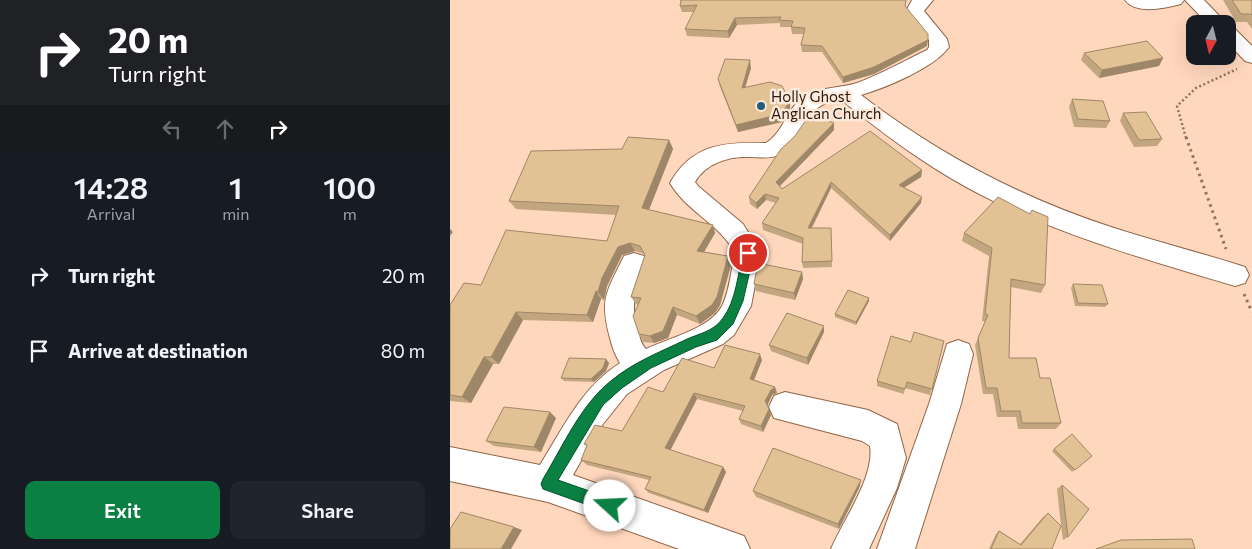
<!DOCTYPE html>
<html lang="en">
<head>
<meta charset="utf-8">
<style>
  :root { --surface:#171b24; --page:#20242c; --text:#f1f3f6; --muted:#9ea1a6; --accent:#0b8043 }
  body { margin:0; font-family:Commissioner,sans-serif; background:var(--page); color:var(--text); height:100vh; display:flex; flex-direction:column; font-size:19px; white-space:nowrap }
  * { box-sizing:border-box; margin:0 }
  p { font-size:16px; color:var(--muted) }
  .icon { flex:none; width:28px; height:28px; fill:none; stroke:currentColor; stroke-width:2; stroke-linecap:round; stroke-linejoin:round }
  .map { position:relative; flex:1; overflow:hidden }
  .sheet { display:flex; flex-direction:column; background:var(--surface); width:450px }
  .sheet>* { flex:none }
  .banner { background:#202124; color:#fff; overflow:hidden }
  .needle { width:32px; rotate:187deg }
  .tools { position:absolute; left:736px; top:15px; display:grid; gap:10px }
  .tools a { display:grid; place-items:center; width:50px; height:50px; border-radius:10px; background:var(--surface); box-shadow:0 5px 20px #0002; font-size:25px }
  .pin { position:absolute; display:grid; place-items:center; width:42px; height:42px; color:#fff; margin:-21px; border:2px solid #fff; border-radius:50%; box-shadow:0 1px 5px #0007 }
  .me { position:absolute; width:55px; margin:-28px; rotate:290deg; stroke-linejoin:round; filter:drop-shadow(0 0 4px #0008) }
  .turn { display:flex; align-items:center; gap:18px; height:105px; padding:0 25px; font-size:22px }
  .turn .icon { width:65px; height:65px; stroke-width:2.5 }
  .turn b { display:block; font-size:35px; line-height:42px }
  .lanes { display:flex; align-items:center; height:48px; padding:0 25px; background:#0003; justify-content:center; gap:25px; direction:ltr }
  .lanes .off { opacity:.35 }
  .eta { display:flex; justify-content:space-evenly; align-items:center; height:85px; text-align:center }
  .eta b { font-size:30px; font-weight:600; line-height:35px }
  .button { display:flex; gap:10px; margin-top:auto; padding:10px 25px }
  .button a { flex:1; height:58px; border-radius:10px; background:var(--accent); color:#fff; font-size:20px; font-weight:600; line-height:58px; text-align:center }
  .button a+a { background:var(--page); color:var(--text) }
  ul { padding:0; list-style:none }
  li { display:flex; align-items:center; gap:15px; height:75px; padding:0 25px }
  li div { flex:1 }
  li b { display:block; font-size:19px }
  li em { font-style:normal }
  main { display:flex; flex:1; min-height:0 }
  .map>svg:first-child { display:block }
  .lines { fill:none; stroke-linecap:round; stroke-linejoin:round }
  .minor-casing { stroke:#8f6547; stroke-width:2 }
  .path-far1 { stroke:#907461; stroke-width:2.5; stroke-dasharray:2 2.5; stroke-linecap:butt }
  .path { stroke:#907461; stroke-width:3; stroke-dasharray:2.5 4; stroke-linecap:butt }
  .minor { fill:#fff; fill-rule:evenodd }
  .wall { fill:#c2a67f }
  .shaded-wall { fill:#9e8768 }
  .building { fill:#e2c194; stroke:#9e8768 }
  .route { fill:#0b8043; stroke:#07532c }
  .poi-dot { fill:#285c79; stroke:#fde9dc; stroke-width:2 }
  .labels { text-anchor:middle; stroke-width:5; stroke-linejoin:round; paint-order:stroke }
  .far-poi-label { font-size:15px; fill:#29180c; stroke:#fde9dc; text-anchor:start }
</style>
</head>
<body>
<main>
<section class="sheet">
<div class="banner">
<div class="turn"><svg class="icon" aria-label="right" viewBox="0 0 24 24"><path d="M7 20v-9h11M14 6l5 5-5 5"/></svg><div><b>20 m</b>Turn right</div></div>
<div class="lanes"><svg class="icon off" aria-label="left" viewBox="0 0 24 24"><path d="M17 20v-9H6M10 6l-5 5 5 5"/></svg><svg class="icon off" aria-label="ahead" viewBox="0 0 24 24"><path d="M12 20V5M6 11l6-6 6 6"/></svg><svg class="icon" aria-label="right" viewBox="0 0 24 24"><path d="M7 20v-9h11M14 6l5 5-5 5"/></svg></div>
</div>
<div class="eta">
<div><b>14:28</b><p>Arrival</p></div>
<div><b>1</b><p>min</p></div>
<div><b>100</b><p>m</p></div>
</div>
<ul>
<li><svg class="icon" aria-label="right" viewBox="0 0 24 24"><path d="M7 20v-9h11M14 6l5 5-5 5"/></svg><div><b>Turn right</b></div><em>20 m</em></li>
<li><svg class="icon" aria-label="arrive" viewBox="0 0 24 24"><path d="M6 21V4h12l-3 4 3 4H6"/></svg><div><b>Arrive at destination</b></div><em>80 m</em></li>
</ul>
<div class="button"><a>Exit</a><a>Share</a></div>
</section>
<div class="map">
<svg width="802" height="549" viewBox="0 0 802 549">
  <rect width="100%" height="100%" fill="#ffd7bd"/>
  <g class="lines">
    <defs>
      <g id="minor">
        <path d="M 462,0 L 483,0 L 474,11 L 497,39 L 499,47 C 484,68 435,88 411,95 C 488,154 571,198 664,228 C 707,242 752,253 795,267 L 799,275 L 795,283 L 785,286 C 694,259 602,233 518,188 C 472,163 430,131 390,99 C 347,106 358,142 329,155 C 319,159 309,157 299,157 C 278,156 255,164 245,182 L 248,186 L 293,224 L 311,253 L 301,306 L 284,335 L 273,344 L 214,370 L 177,394 L 149,429 L 123,475 L 294,536 L 300,549 L 229,549 L 98,502 L 0,481 L 0,447 L 90,465 C 113,428 132,387 170,363 C 165,355 162,347 160,338 C 149,299 157,291 174,256 L 184,253 L 194,256 L 198,264 C 186,290 179,303 188,331 C 190,338 191,344 196,349 C 218,338 260,329 272,306 C 280,290 281,270 285,253 C 270,224 236,211 220,183 C 242,144 274,142 316,143 C 334,132 337,107 355,96 C 371,87 390,88 407,83 C 431,74 454,61 477,50 L 479,47 L 479,40 L 456,11 Z"/>
        <path d="M 675,0 L 734,0 L 731,4 C 715,8 686,15 675,0 Z"/>
        <polygon points="735,0 754,0 777,24 758,24"/>
        <polygon points="778,27 785,29 802,46 802,63 795,61 778,43"/>
        <polygon points="508,340 519,344 523,354 511,404 465,549 427,549 479,404 497,344"/>
        <path d="M 335,392 L 418,410 L 447,424 L 456,458 L 447,488 L 419,549 L 381,549 C 393,520 425,477 420,446 L 412,441 L 324,418 L 319,407 L 324,396 Z"/>
      </g>
    </defs>
    <use href="#minor" class="minor-casing"/>
    <polyline class="path-far1" points="736,138 727,106 746,88 787,69"/>
    <g class="path">
      <polyline points="736,137 776,249"/>
      <polyline points="794,294 802,312"/>
    </g>
    <use href="#minor" class="minor"/>
  </g>
  <g class="wall">
    <polygon points="231,0 456,7 477,46 424,74 393,83 372,52 352,52 351,45 354,34 342,34 341,27 330,27 330,23 287,25 279,38 237,36 235,29 244,12 232,12 230,6"/>
    <polygon points="773,0 802,0 802,29 797,22 786,22"/>
    <polygon points="634,53 713,58 709,66 649,78 631,60"/>
    <polygon points="301,68 295,87 340,101 340,108 332,122 288,132 270,87 268,79"/>
    <polygon points="622,99 660,121 656,128 624,127 619,107"/>
    <polygon points="673,113 712,139 707,146 684,147 670,121"/>
    <polygon points="384,130 330,186 332,189 472,170 471,177 454,188 471,203 440,241 381,188 362,228 381,228 382,267 353,268 352,262 353,244 313,230 312,223 326,203 316,200 307,209 300,204 299,197"/>
    <polygon points="219,140 223,149 199,210 263,225 265,233 254,252 278,256 281,265 270,305 265,313 250,324 227,315 218,338 204,343 193,342 189,334 188,305 186,304 181,297 195,255 195,254 185,251 172,255 157,286 154,300 151,299 143,322 73,320 49,364 43,364 21,403 0,401 0,305 157,241 166,215 66,209 59,201 172,149"/>
    <polygon points="548,197 595,285 591,293 561,287 559,358 590,378 611,423 606,429 568,429 566,417 547,417 543,394 533,394 525,345 535,322 532,321 539,256 512,241 514,233"/>
    <polygon points="352,272 353,279 345,300 306,291 304,284"/>
    <polygon points="623,284 658,304 655,307 625,306 621,288"/>
    <polygon points="419,301 406,325 385,317 385,314"/>
    <polygon points="374,326 374,332 358,365 321,351 319,345"/>
    <polygon points="494,341 480,395 455,388 454,394 427,386 427,381 461,342"/>
    <polygon points="156,359 159,363 156,371 144,382 114,381 111,378"/>
    <polygon points="312,360 304,380 325,387 327,393 322,395 317,406 321,415 313,432 291,424 289,419 293,411 247,399 220,450 273,467 276,472 258,513 199,493 195,489 199,480 137,465 131,460 137,446 134,444 172,431 213,392 264,368"/>
    <polygon points="106,418 91,452 44,446 36,441"/>
    <polygon points="604,449 642,456 622,472 602,451"/>
    <polygon points="612,485 618,537 613,540 611,526 602,549 539,549 546,534 549,531 570,544 593,517 598,513 611,526 607,489"/>
    <polygon points="410,486 389,529 306,497 303,491"/>
  </g>
  <g class="shaded-wall">
    <polygon points="285,18 287,25 279,38 278,31"/>
    <polygon points="478,40 477,46 424,74 393,83 393,77"/>
    <polygon points="713,58 709,66 649,78 652,70"/>
    <polygon points="300,60 301,68 293,95 292,88"/>
    <polygon points="340,101 340,108 332,122 288,132 286,125"/>
    <polygon points="384,123 384,130 327,189 326,182"/>
    <polygon points="219,140 223,149 196,217 192,208"/>
    <polygon points="472,170 471,177 448,191 449,185"/>
    <polygon points="381,182 381,188 358,235 358,228"/>
    <polygon points="315,194 316,200 307,209 306,203"/>
    <polygon points="472,197 471,203 440,241 440,235"/>
    <polygon points="263,225 265,233 250,259 247,251"/>
    <polygon points="0,229 3,232 0,236"/>
    <polygon points="180,243 185,251 172,255 157,286 154,300 148,292 152,278 168,247"/>
    <polygon points="278,256 281,265 270,305 265,313 250,324 246,316"/>
    <polygon points="352,272 353,279 345,300 344,293"/>
    <polygon points="146,291 151,299 143,322 137,315"/>
    <polygon points="419,298 419,301 406,325 406,322"/>
    <polygon points="223,307 227,315 218,338 204,343 200,336"/>
    <polygon points="66,312 73,320 49,364 41,357"/>
    <polygon points="374,326 374,332 358,365 357,358"/>
    <polygon points="310,354 312,360 302,385 300,379"/>
    <polygon points="34,357 43,364 21,403 12,397"/>
    <polygon points="156,359 159,363 156,371 144,382 141,379"/>
    <polygon points="325,387 327,393 322,395 317,406 315,401 321,390"/>
    <polygon points="244,393 247,399 219,453 215,448"/>
    <polygon points="319,409 321,415 313,432 311,426"/>
    <polygon points="100,412 106,418 91,452 84,447"/>
    <polygon points="273,467 276,472 258,513 254,510"/>
    <polygon points="411,480 410,486 389,529 388,524"/>
    <polygon points="64,527 72,530 61,549 51,549"/>
  </g>
  <g class="building">
    <polygon points="231,0 456,0 455,6 478,34 478,40 424,67 393,77 372,46 351,45 355,28 341,27 343,21 329,20 331,17 285,18 278,31 235,29 247,5 230,6"/>
    <polygon points="782,0 802,0 802,15 801,14 791,14"/>
    <polygon points="697,41 713,58 652,70 634,53"/>
    <polygon points="275,59 300,60 292,88 320,82 332,86 340,101 331,114 286,125 268,79"/>
    <polygon points="622,99 653,101 660,121 628,119"/>
    <polygon points="696,112 712,139 689,140 673,113"/>
    <polygon points="360,114 384,123 326,182 332,189 420,131 472,170 449,185 472,197 440,235 381,182 358,228 381,228 382,261 352,262 353,238 312,223 329,198 315,194 306,203 299,197 331,149 345,136"/>
    <polygon points="178,137 219,140 192,208 263,225 247,251 278,256 267,297 262,305 246,316 223,307 213,331 200,336 189,334 183,316 191,298 181,297 195,255 190,246 180,243 168,247 152,278 148,292 146,291 137,315 66,312 41,357 34,357 12,397 0,395 0,305 14,283 31,285 56,230 157,241 169,206 59,201 81,151 172,149"/>
    <polygon points="548,197 580,214 582,210 598,217 595,285 561,279 559,358 586,358 590,378 600,378 611,423 572,423 570,411 551,411 547,388 536,388 528,338 538,315 535,314 542,248 514,233"/>
    <polygon points="308,263 352,272 344,293 304,284"/>
    <polygon points="623,284 652,285 658,304 628,303"/>
    <polygon points="398,290 419,298 406,322 385,314"/>
    <polygon points="337,313 374,326 357,358 319,345"/>
    <polygon points="464,332 494,341 482,389 457,382 455,389 427,381 441,336 461,342"/>
    <polygon points="275,345 310,354 300,379 325,387 321,390 315,401 319,409 311,426 289,419 295,406 244,393 215,448 273,467 254,510 195,489 201,477 131,460 137,445 134,444 145,425 172,431 198,387 213,392 232,358 264,368"/>
    <polygon points="119,358 156,359 153,368 141,379 111,378"/>
    <polygon points="54,407 100,412 84,447 36,441"/>
    <polygon points="622,434 642,456 625,470 604,449"/>
    <polygon points="323,448 411,480 388,524 303,491"/>
    <polygon points="612,485 639,509 618,537"/>
    <polygon points="11,512 64,527 51,549 0,549 0,529"/>
    <polygon points="598,513 611,526 602,549 541,549 549,531 571,545"/>
    <polygon points="742,539 745,549 646,549 671,540"/>
  </g>
  <path class="route" d="M 298,248 L 304,253 L 293,301 L 283,324 L 267,340 L 246,347 L 201,368 L 172,388 L 153,405 L 108,480 L 165,500 L 167,506 L 165,511 L 160,513 L 93,489 L 91,484 L 93,479 C 113,446 131,404 162,380 C 184,362 210,352 235,340 C 250,333 263,332 273,318 C 286,301 288,273 293,253 Z"/>
  <circle class="poi-dot" cx="311" cy="106" r="5"/>
  <g class="labels">
    <g class="far-poi-label">
      <text x="321" y="102">Holly Ghost<tspan x="321" dy="17">Anglican Church</tspan></text>
    </g>
  </g>
</svg>
<div class="tools">
<a><svg class="needle" viewBox="-14 -14 28 28"><path d="M0-13l5 13h-10z" fill="#e53935"/><path d="M0 13l5-13h-10z" fill="#9ea1a6"/></svg></a>
</div>
<div class="pin" style="left:298px;top:253px;background:#d93025"><svg class="icon" aria-label="arrive" viewBox="0 0 24 24"><path d="M6 21V4h12l-3 4 3 4H6"/></svg></div>
<svg class="me" style="left:160px;top:506px" viewBox="-20 -20 40 40"><circle r="19" fill="#fff"/><path d="M0-13L10 11 0 6-10 11z" fill="#0b8043"/></svg>
</div>
</main>
</body>
</html>
